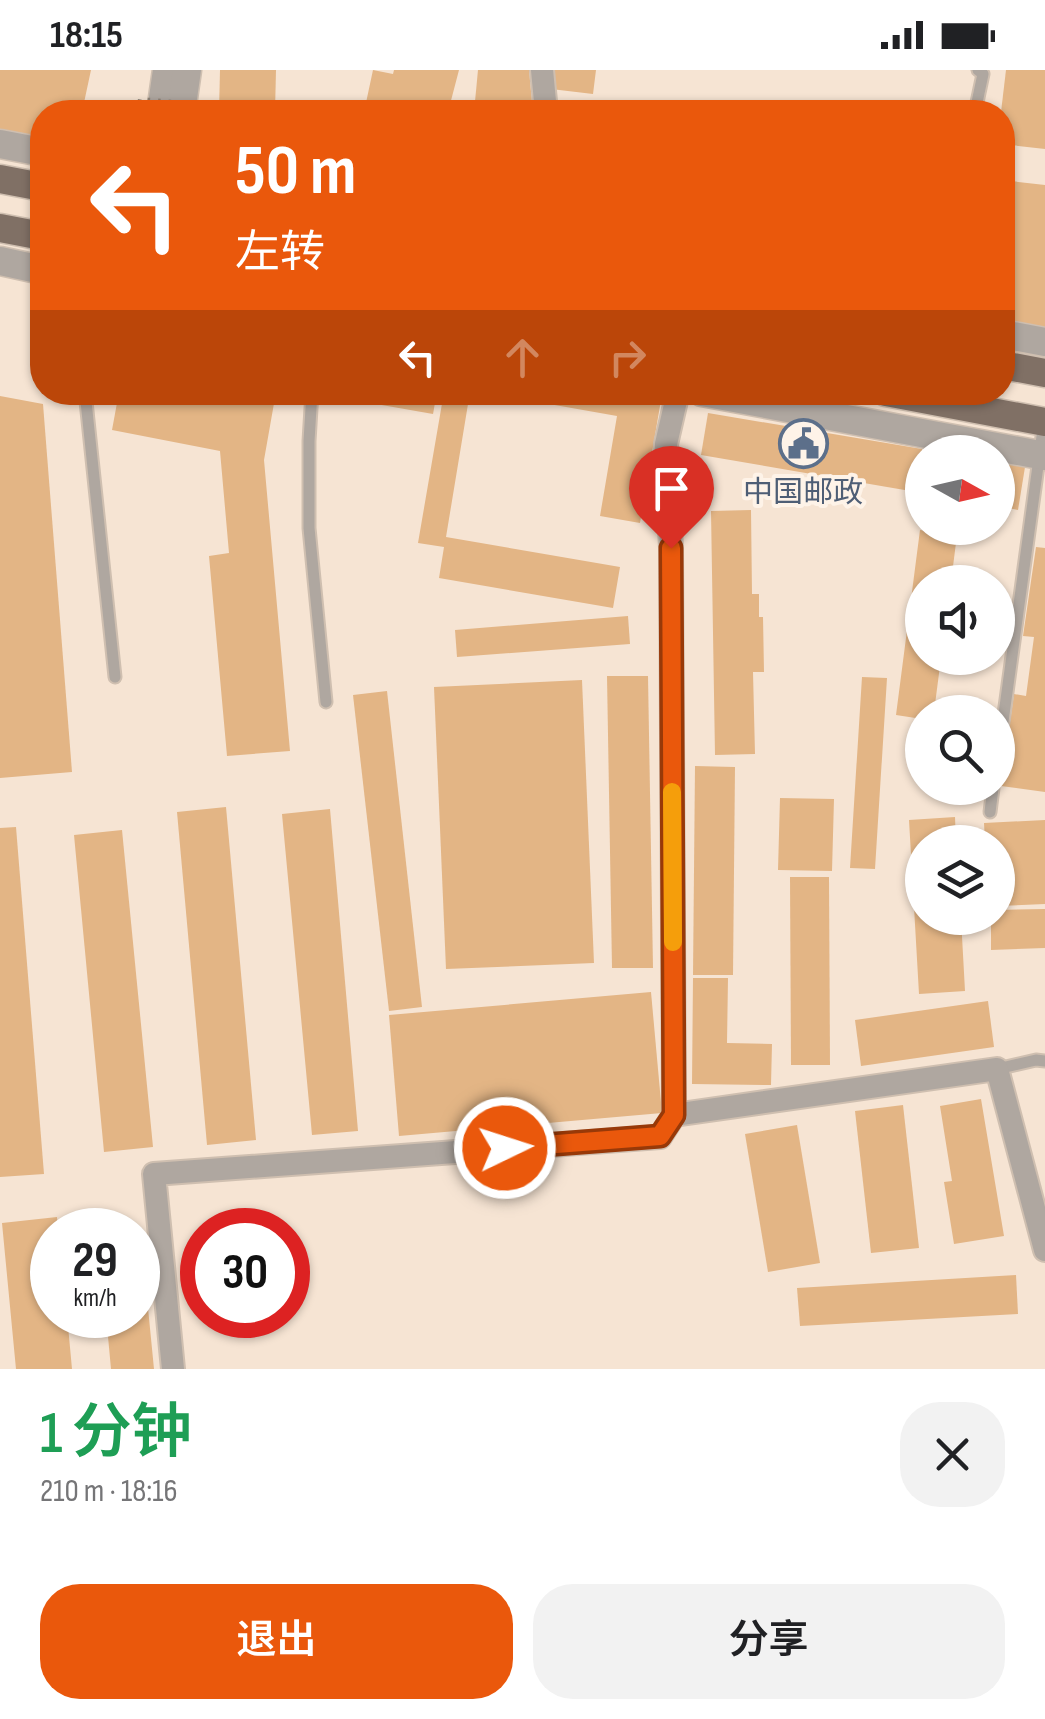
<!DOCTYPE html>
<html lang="zh">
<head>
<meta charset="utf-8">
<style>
  :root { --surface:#fff; --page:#f2f2f2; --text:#202124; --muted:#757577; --accent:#ea580c }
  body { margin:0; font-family:"Sofia Sans Condensed","Noto Sans SC",sans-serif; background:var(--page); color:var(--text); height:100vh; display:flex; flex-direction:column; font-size:38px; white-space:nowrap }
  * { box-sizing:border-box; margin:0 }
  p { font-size:32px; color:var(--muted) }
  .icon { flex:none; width:55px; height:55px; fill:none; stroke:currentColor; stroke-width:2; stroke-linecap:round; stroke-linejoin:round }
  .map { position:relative; height:1299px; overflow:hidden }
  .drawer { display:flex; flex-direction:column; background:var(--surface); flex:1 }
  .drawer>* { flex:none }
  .hud { position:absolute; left:30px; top:30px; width:985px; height:305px; border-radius:40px; box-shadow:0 2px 8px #0004; background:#ea580c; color:#fff; overflow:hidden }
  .needle { width:65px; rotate:98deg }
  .tools { position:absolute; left:905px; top:365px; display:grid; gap:20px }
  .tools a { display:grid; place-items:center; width:110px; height:110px; border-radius:50%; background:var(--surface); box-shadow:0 2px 8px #0004; font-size:50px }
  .speed { position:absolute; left:30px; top:1138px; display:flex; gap:20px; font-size:50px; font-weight:700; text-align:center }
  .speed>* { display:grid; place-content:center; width:130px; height:130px; border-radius:50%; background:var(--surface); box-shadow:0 2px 8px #0004; line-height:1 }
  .speed small { font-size:25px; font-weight:400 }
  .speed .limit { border:15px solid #d22; background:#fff; color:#111 }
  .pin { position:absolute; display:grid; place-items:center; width:85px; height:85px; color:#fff; margin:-102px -42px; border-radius:50% 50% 50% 0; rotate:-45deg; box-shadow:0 0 10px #0007 }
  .pin .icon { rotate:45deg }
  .me { position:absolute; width:110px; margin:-55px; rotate:86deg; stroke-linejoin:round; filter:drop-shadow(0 0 8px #0008) }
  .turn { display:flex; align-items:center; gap:35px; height:210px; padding:0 40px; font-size:45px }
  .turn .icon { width:130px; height:130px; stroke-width:2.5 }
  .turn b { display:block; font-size:70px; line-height:85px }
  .lanes { display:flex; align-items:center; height:95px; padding:0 40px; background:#0003; justify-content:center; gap:50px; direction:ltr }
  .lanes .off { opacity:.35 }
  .round { display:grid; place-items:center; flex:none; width:105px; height:105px; border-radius:40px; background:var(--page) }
  .overview { display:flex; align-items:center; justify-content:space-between; height:170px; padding:0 40px }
  h1 { font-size:60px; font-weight:600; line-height:75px; color:#1e9e55 }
  .cta { display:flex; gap:20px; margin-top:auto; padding:20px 40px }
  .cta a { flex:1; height:115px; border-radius:40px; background:var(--accent); color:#fff; font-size:40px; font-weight:600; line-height:115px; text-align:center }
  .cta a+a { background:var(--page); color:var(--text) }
  .status { display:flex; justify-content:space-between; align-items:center; height:70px; padding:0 50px; background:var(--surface); direction:ltr }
  .status svg { height:28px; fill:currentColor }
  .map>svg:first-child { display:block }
  .building { fill:#e3b585 }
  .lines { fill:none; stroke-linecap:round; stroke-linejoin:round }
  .service-casing { stroke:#cfbfb0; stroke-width:15 }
  .minor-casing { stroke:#cfbfb0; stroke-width:26 }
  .tertiary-casing { stroke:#cfbfb0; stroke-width:31 }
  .primary-casing { stroke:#cfbfb0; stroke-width:31 }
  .path { stroke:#908478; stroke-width:4; stroke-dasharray:2.5 8; stroke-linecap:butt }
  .service { stroke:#afa7a0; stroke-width:11 }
  .minor { stroke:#afa7a0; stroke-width:22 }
  .tertiary { stroke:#afa7a0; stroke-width:28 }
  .primary { stroke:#807065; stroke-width:28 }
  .path-bridge { stroke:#908478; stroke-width:4; stroke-dasharray:2.5 8; stroke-linecap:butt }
  .route-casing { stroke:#983908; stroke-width:25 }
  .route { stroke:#ea580c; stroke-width:18 }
  .slow { stroke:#f59e0b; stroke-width:18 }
  .labels { text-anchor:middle; stroke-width:8; stroke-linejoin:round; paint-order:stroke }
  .service-label { font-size:30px; fill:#4e5e75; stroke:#fef3e8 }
</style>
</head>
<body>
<div class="status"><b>18:15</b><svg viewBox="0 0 49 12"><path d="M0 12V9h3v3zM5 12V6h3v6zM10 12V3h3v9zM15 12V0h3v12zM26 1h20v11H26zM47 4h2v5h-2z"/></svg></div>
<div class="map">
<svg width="1045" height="1299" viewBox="0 0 1045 1299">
  <rect width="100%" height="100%" fill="#f6e4d3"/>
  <g class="building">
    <polygon points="0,0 91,0 82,42 42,42 42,71 0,62"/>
    <polygon points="220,0 276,0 275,42 219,42"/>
    <polygon points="373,0 393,4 394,0 459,0 448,42 364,42"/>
    <polygon points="478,0 529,0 533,42 474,42"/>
    <polygon points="553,0 596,0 593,24 551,19"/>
    <polygon points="1006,0 1045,0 1045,79 1002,74 1001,42"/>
    <polygon points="1002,110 1045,115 1045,269 1002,257"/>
    <polygon points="119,322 276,322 264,390 290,681 227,686 209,486 229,483 220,381 112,360"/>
    <polygon points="336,322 437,322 433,344 336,327"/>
    <polygon points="444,322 470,322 446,467 620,497 613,538 439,508 444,477 418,473"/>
    <polygon points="493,322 616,322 661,330 640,453 600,446 617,346 493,324"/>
    <polygon points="0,326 43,334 72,702 0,708"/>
    <polygon points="708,343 922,379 922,423 701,385"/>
    <polygon points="998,392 1025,397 1018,440 998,436"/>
    <polygon points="751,440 752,524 759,524 759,547 763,547 764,602 753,602 755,684 715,685 711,441"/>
    <polygon points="920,460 957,465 951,512 922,512 922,588 941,588 934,642 922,642 922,649 896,645"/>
    <polygon points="1036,477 1045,478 1045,722 1001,716 1014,624 1026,626 1034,567 1023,566"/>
    <polygon points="628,546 630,574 457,587 455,560"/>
    <polygon points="607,606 648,606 653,898 612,898"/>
    <polygon points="862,607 887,608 875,799 850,798"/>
    <polygon points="582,610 594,893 446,899 434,617"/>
    <polygon points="387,621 422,937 389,941 353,625"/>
    <polygon points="695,696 735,697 733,905 693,905"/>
    <polygon points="780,728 834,729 832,801 778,800"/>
    <polygon points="226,737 256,1070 207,1075 177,742"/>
    <polygon points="330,739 358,1061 312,1065 282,744"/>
    <polygon points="955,747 956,772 922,772 922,848 961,848 965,921 919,924 909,750"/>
    <polygon points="1045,750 1045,834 998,836 998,772 985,772 984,753"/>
    <polygon points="16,757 44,1104 0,1107 0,758"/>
    <polygon points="122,760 153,1077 104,1082 74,765"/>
    <polygon points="790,807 829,807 830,995 791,995"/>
    <polygon points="1045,839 1045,878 991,880 991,848 998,848 998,840"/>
    <polygon points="693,908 728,908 727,973 772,974 771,1015 692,1014"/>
    <polygon points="651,922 662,1043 399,1066 389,945"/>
    <polygon points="988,931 994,977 861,996 855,950"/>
    <polygon points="981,1029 1004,1166 954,1174 944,1112 952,1111 940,1036"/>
    <polygon points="903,1035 919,1178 871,1183 855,1041"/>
    <polygon points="797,1055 820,1193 768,1202 745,1064"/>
    <polygon points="57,1147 58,1160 52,1160 52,1245 67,1245 72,1299 16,1299 2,1153"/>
    <polygon points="138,1187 143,1187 154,1299 111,1299 106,1245 138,1245"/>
    <polygon points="1016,1205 1018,1244 800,1256 797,1218"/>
  </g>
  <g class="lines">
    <defs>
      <g id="service">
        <polyline points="975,42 983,4 978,0"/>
        <polyline points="85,322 115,607"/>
        <polyline points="312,322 309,371 309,458 326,632"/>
        <polyline points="998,688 1044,352"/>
        <polyline points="990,742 993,718"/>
        <polyline points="997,999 1036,990 1045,991"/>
      </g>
      <g id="minor">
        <polyline points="542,0 546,42"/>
        <polyline points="674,1045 997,999 1045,1180"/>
        <polyline points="173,1299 154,1104 660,1067 674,1045 671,478 666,374 678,322"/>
      </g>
      <g id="tertiary">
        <polyline points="161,42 167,0"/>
        <polyline points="181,42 187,0"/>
        <polyline points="0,74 42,82"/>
        <polyline points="0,191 42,200"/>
        <polyline points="1002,264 1045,272"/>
        <polyline points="702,322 1045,386"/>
      </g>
      <g id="primary">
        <polyline points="0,109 42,117"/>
        <polyline points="0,158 42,166"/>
        <polyline points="1002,295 1045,303"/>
        <polyline points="886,322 1045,352"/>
      </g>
    </defs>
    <use href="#service" class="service-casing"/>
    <use href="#minor" class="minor-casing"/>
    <use href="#tertiary" class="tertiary-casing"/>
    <use href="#primary" class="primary-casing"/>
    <polyline class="path" points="129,42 136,33"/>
    <use href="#service" class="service"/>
    <use href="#minor" class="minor"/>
    <use href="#tertiary" class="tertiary"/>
    <use href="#primary" class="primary"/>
    <polyline class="path-bridge" points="137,42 140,29 199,34"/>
  </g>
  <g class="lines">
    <defs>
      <polyline id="route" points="505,1078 660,1066 674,1045 671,478"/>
    </defs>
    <use href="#route" class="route-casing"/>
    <use href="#route" class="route"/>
    <polyline class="slow" points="672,722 673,872"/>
  </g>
  <defs>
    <symbol id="civic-ring" viewBox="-11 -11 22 22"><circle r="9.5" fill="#fef3e8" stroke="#5c6f8a" stroke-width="1.5"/><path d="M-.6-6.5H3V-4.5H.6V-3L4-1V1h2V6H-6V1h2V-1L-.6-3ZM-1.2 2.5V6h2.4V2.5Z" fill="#5c6f8a"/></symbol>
  </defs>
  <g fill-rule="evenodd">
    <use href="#civic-ring" x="776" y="346" width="55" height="55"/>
  </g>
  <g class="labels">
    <g class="service-label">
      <text x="803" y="432">中国邮政</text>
    </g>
  </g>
</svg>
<div class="tools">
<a><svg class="needle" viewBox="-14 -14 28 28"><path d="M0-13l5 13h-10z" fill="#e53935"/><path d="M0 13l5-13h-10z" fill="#757577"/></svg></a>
<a><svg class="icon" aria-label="sound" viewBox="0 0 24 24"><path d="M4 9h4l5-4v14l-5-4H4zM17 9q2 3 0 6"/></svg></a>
<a><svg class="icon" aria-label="search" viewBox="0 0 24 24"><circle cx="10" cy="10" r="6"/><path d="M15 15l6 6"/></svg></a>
<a><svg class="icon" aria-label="layers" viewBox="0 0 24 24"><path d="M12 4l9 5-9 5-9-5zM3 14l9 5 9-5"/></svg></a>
</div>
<div class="speed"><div>29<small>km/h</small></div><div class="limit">30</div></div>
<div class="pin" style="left:671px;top:478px;background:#d93025"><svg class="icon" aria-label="arrive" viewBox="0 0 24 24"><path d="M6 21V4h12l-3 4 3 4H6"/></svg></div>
<svg class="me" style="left:505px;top:1078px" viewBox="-20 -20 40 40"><circle r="17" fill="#ea580c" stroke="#fff" stroke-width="3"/><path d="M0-11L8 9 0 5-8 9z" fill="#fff"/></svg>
<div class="hud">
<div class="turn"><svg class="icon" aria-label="left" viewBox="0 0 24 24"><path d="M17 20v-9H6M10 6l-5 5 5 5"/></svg><div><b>50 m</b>左转</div></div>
<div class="lanes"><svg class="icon" aria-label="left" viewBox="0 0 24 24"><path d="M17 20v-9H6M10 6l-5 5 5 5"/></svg><svg class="icon off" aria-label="ahead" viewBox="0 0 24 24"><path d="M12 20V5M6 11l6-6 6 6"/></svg><svg class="icon off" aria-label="right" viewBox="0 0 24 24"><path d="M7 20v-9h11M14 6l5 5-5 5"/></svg></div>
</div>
</div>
<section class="drawer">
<div class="overview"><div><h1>1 分钟</h1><p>210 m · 18:16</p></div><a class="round"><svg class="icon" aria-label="close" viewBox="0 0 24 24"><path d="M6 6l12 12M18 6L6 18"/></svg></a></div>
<div class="cta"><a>退出</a><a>分享</a></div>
</section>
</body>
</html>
